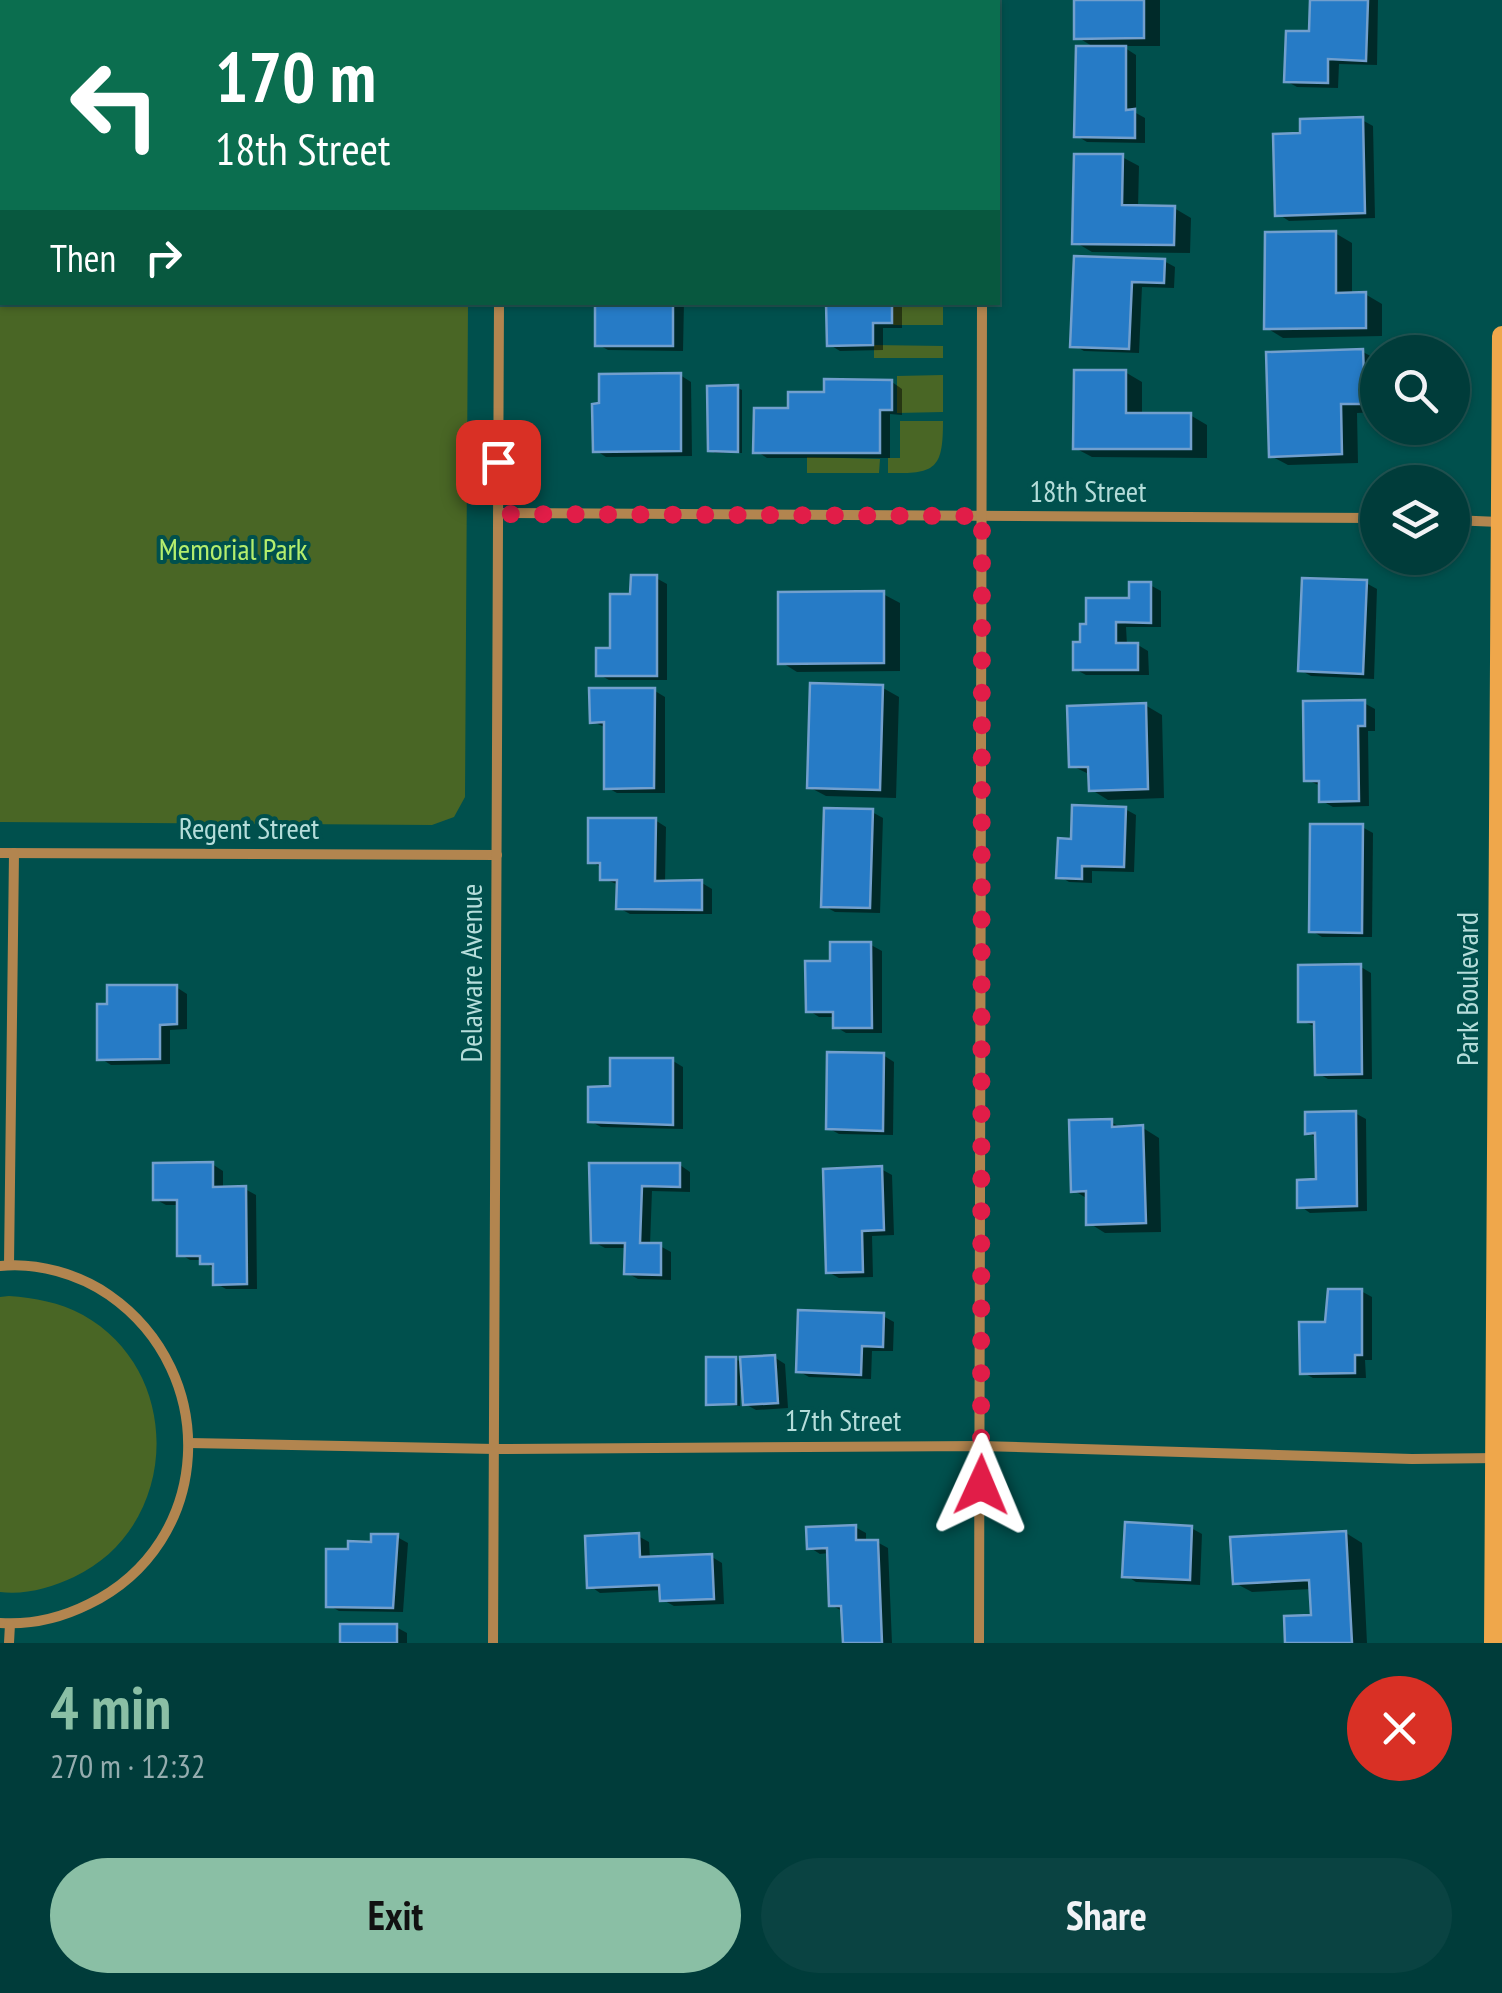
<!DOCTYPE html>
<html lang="en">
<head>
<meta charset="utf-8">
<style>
  :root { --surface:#003c3a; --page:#0a4342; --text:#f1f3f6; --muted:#95adaf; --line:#225654; --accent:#8abfa5 }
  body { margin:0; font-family:"PT Sans Narrow",sans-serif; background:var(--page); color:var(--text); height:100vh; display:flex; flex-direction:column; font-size:38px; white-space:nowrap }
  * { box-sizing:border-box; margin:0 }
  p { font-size:32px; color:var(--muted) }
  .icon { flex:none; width:55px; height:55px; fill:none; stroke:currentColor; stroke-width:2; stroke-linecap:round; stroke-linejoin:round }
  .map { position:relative; height:1643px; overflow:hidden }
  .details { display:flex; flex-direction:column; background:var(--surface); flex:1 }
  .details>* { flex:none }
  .hud { position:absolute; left:0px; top:0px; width:1000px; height:305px; box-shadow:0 2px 8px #0004,0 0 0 2px var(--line); background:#0b6e4f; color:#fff; overflow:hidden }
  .fabs { position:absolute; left:1360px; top:335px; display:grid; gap:20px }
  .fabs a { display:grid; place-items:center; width:110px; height:110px; border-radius:50%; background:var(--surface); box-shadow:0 2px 8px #0004,0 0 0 2px var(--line); font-size:50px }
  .pin { position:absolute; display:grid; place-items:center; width:85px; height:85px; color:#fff; margin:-42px; border-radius:20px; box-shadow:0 5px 15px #0006 }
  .me { position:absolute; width:110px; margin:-55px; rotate:1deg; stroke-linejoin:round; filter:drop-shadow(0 0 8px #0008) }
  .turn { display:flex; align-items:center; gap:35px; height:210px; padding:0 50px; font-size:45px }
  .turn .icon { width:130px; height:130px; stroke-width:2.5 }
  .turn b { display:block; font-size:70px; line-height:85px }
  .then { display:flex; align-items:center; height:95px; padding:0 50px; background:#0003; gap:20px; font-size:38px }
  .round { display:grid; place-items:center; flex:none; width:105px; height:105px; border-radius:52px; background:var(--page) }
  .headline { display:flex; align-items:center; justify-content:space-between; height:170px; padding:0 50px }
  h1 { font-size:60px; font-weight:700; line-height:75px; color:var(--accent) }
  .primary-button { display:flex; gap:20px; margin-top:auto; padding:20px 50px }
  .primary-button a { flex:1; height:115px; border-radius:60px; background:var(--accent); color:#111; font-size:40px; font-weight:700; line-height:115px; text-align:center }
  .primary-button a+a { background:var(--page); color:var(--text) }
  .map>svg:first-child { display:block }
  .green { fill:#496625 }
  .shadow { fill:#0007 }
  .building { fill:#267bc6; stroke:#729fcd; stroke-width:2.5 }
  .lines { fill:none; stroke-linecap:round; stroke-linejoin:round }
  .street { stroke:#b2854f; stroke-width:10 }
  .secondary { stroke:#efa74b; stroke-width:20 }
  .route { stroke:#e11d48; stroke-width:18; stroke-dasharray:0 32.4 }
  .labels { text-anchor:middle; stroke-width:8; stroke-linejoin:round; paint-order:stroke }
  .street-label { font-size:30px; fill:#b5ddda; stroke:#00504d }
  .park-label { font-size:30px; fill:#b4ee6d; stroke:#00504d }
</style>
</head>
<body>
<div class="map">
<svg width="1502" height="1643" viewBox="0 0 1502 1643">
  <rect width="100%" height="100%" fill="#00504d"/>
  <g class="green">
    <polygon points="0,198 2,302 468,303 465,797 454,817 432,825 0,822"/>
    <polygon points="892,303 943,303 943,325 893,325"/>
    <polygon points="874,345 943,346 943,358 874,358"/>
    <polygon points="943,375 943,412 897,413 897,376"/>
    <path d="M 900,421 L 943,421 C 943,469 936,474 888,473 L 888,458 L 900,458 Z"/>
    <polygon points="807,457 880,459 879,473 807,473"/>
    <path d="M 9,1296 C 35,1298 59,1302 83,1315 C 185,1372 180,1527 74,1577 C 51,1588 25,1595 0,1592 L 0,1297 Z"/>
  </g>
  <g class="shadow">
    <rect x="120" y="0" width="69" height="2"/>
    <polygon points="322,0 404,0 322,2"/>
    <rect x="604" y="0" width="91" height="2"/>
    <polygon points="1077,0 1160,0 1160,46 1122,46 1136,55 1136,113 1145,118 1145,143 1087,142 1077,136 1097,49 1077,37"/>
    <polygon points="1312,0 1378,0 1377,65 1339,64 1338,88 1297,87 1286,81 1311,34"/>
    <polygon points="1362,120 1373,126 1375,218 1289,221 1278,214 1302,135"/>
    <polygon points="1122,157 1139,166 1138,208 1174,208 1191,218 1190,253 1092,252 1075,242"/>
    <polygon points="1335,233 1352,243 1352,295 1365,294 1382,304 1382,336 1283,338 1267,328"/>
    <polygon points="1076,258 1164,261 1175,267 1174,288 1142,287 1139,353 1084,351 1073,345"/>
    <polygon points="598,302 684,302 683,351 608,350 597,344"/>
    <polygon points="829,302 902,302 902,328 883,328 883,350 840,351 830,345"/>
    <polygon points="1363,352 1378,360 1378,412 1357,413 1358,463 1288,465 1271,456"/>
    <polygon points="1125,372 1142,382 1142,415 1190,415 1207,425 1207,458 1092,457 1075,448"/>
    <polygon points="680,375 691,382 692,456 606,457 595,450"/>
    <polygon points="892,382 902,389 902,415 890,414 890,458 767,458 756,451 791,410 826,395"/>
    <polygon points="738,388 742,390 742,453 715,453 710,450"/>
    <polygon points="656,578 667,584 667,680 609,680 598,674 613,651 633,596"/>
    <polygon points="1366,583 1377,589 1374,679 1311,676 1300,670"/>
    <polygon points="1150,585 1161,591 1161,627 1126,627 1127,645 1138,645 1148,651 1149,675 1086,675 1075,669 1089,626"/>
    <polygon points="883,594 900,603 900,671 797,672 781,662"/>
    <polygon points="883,688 899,697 896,798 826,796 809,787"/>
    <polygon points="655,691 665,697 665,793 617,793 606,787 607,728 593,722"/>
    <polygon points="1364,703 1375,709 1375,731 1368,731 1369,806 1333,807 1322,801 1321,786 1307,780"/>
    <polygon points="1145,705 1162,715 1164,798 1108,800 1092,790 1091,775 1072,766"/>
    <polygon points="1125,809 1136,815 1134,872 1092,871 1092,883 1069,882 1059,876 1074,841"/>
    <polygon points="872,812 883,818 880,913 835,912 824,906"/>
    <polygon points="655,820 666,827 665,883 702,883 712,889 712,914 630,914 619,908 619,885 602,878 602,868 591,861"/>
    <polygon points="1362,827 1373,833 1372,937 1322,937 1312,931"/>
    <polygon points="871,945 882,951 882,1033 846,1033 836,1027 836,1017 819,1017 808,1010 833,964"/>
    <polygon points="1361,967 1371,973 1372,1079 1328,1079 1317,1073 1317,1027 1301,1021"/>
    <polygon points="176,987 187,994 187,1029 170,1030 170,1064 111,1065 100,1058 109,1006"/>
    <polygon points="883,1055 894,1062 893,1135 839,1134 828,1128"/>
    <polygon points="673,1061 683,1067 683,1129 601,1127 590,1121 613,1088"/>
    <polygon points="1355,1113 1366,1119 1367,1211 1310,1213 1300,1206 1319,1182 1318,1139 1307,1132"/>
    <polygon points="1111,1122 1123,1129 1143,1128 1159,1138 1161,1232 1105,1233 1089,1223 1088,1199 1073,1190"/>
    <polygon points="212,1164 223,1171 223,1189 245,1189 256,1195 257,1289 226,1289 215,1283 215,1270 203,1260 190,1260 180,1254 179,1205 166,1205 155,1199"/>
    <polygon points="680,1165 690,1172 690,1192 652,1191 650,1245 660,1246 671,1252 671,1280 638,1279 627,1273 628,1248 605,1248 594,1242 593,1206"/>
    <polygon points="881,1169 892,1175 894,1235 872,1236 873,1277 839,1278 828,1272"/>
    <polygon points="1361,1291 1372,1297 1372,1360 1365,1360 1366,1378 1313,1378 1302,1372 1327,1325"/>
    <polygon points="883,1316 894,1322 893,1351 872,1351 871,1379 809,1377 798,1371"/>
    <polygon points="774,1357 785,1364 788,1408 756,1410 745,1404 744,1390 740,1390 740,1406 709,1403 735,1359 743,1363"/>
    <polygon points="855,1527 866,1533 866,1542 877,1542 888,1548 892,1643 845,1643 844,1612 831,1605 829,1553 820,1554 809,1547"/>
    <polygon points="1191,1528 1202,1534 1200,1585 1136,1582 1125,1575"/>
    <polygon points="1346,1533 1362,1543 1367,1643 1288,1643 1313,1617 1312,1589 1252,1592 1235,1583"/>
    <polygon points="638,1536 649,1542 650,1559 712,1557 722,1563 724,1604 674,1606 663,1600 662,1590 600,1593 590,1586"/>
    <polygon points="397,1537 408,1543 403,1612 339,1611 328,1605 350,1551"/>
    <polygon points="396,1627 407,1633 407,1643 343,1643"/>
  </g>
  <g class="building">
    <rect x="117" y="0" width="62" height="2"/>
    <polygon points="320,0 393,0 320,2"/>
    <rect x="601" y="0" width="84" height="2"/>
    <rect x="838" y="0" width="45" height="2"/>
    <polygon points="1074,0 1144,0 1144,38 1074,39"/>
    <polygon points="1310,0 1368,0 1366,61 1328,59 1328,83 1284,82 1286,31 1309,31"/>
    <polygon points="1076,46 1126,46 1126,110 1135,109 1135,138 1074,137"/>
    <polygon points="1363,117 1365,213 1275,216 1273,134 1300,133 1300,119"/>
    <polygon points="1074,154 1123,154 1122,205 1175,206 1174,245 1072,244"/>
    <polygon points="1336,231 1336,293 1366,292 1366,328 1264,329 1265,232"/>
    <polygon points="1074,256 1165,259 1164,283 1132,282 1129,349 1070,347"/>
    <rect x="595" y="302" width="78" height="44"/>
    <polygon points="826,302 892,302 892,323 873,323 873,345 827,346"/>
    <polygon points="1363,349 1365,404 1341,404 1342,454 1269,457 1266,352"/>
    <polygon points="1074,370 1126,370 1126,413 1191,413 1191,449 1073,449"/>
    <polygon points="681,373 681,451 593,452 592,404 599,403 599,374"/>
    <polygon points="824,379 892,380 892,410 880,410 880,453 753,453 754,408 788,408 788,392 824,392"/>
    <polygon points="738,385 738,452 708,451 707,386"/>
    <polygon points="631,575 657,575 657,676 596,676 596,648 610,648 610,594 630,594"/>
    <polygon points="1302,578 1367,580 1363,674 1298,671"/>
    <polygon points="1129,582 1151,582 1151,623 1116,622 1116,643 1138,643 1138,670 1073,670 1073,642 1080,642 1080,624 1086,624 1086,598 1129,598"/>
    <polygon points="884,591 884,663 778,664 778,592"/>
    <polygon points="810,683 883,685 880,790 807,788"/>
    <polygon points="589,688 655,688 654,788 604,789 604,722 590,723"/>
    <polygon points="1365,700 1365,726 1358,726 1359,801 1319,802 1319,781 1304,781 1303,701"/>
    <polygon points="1146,703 1148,789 1089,791 1088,767 1069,767 1067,706"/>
    <polygon points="1072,805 1126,807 1124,867 1082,866 1082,879 1056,878 1058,838 1071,839"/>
    <polygon points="824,808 873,809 870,908 821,907"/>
    <polygon points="588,818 656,818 655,881 702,880 702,910 616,909 617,880 600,880 600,863 588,863"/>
    <polygon points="1310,824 1363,824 1362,933 1309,932"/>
    <polygon points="830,942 871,942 872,1028 833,1028 833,1012 806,1012 805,961 830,961"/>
    <polygon points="1361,964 1362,1074 1315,1075 1314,1022 1298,1022 1298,965"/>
    <polygon points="107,985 177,985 177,1024 160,1025 160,1059 97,1060 97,1004 107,1004"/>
    <polygon points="827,1052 884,1053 883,1131 826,1129"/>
    <polygon points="610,1058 673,1058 673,1125 588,1122 588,1087 610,1086"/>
    <polygon points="1356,1111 1357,1206 1297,1208 1297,1180 1316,1179 1315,1133 1305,1134 1305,1112"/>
    <polygon points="1112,1119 1112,1127 1143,1125 1146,1223 1086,1225 1086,1191 1071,1192 1069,1120"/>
    <polygon points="213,1162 213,1187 246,1186 247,1284 213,1285 213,1264 200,1264 200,1256 177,1256 177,1200 153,1200 153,1163"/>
    <polygon points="589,1163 680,1163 680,1187 642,1186 640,1243 661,1243 661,1275 624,1274 625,1243 591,1243"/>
    <polygon points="882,1166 884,1230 862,1231 863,1272 826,1273 823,1169"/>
    <polygon points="1328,1289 1362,1289 1362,1355 1355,1355 1355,1373 1300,1374 1299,1322 1325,1322"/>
    <polygon points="798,1310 884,1313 883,1347 862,1346 861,1375 796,1372"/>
    <polygon points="775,1355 778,1403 743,1405 740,1357"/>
    <polygon points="706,1357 736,1357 736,1404 706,1405"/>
    <polygon points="1125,1522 1192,1526 1190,1580 1122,1577"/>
    <polygon points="856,1525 856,1540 878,1540 882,1643 843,1643 841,1606 829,1606 827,1548 807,1549 806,1527"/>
    <polygon points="1346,1531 1352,1643 1285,1643 1284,1616 1311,1615 1309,1580 1233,1584 1230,1537"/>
    <polygon points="639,1533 640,1557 712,1554 714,1599 660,1601 659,1585 587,1588 585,1536"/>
    <polygon points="371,1534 398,1534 393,1608 326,1607 326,1549 348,1549 348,1541 371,1542"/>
    <rect x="340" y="1624" width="57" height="19"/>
  </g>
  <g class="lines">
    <g class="street">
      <polyline points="21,2 21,0"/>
      <polyline points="501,2 501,0"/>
      <polyline points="983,2 983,0"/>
      <polyline points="0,158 2,158"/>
      <polyline points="498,513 1378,518"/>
      <polyline points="1452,520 1499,522"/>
      <polyline points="0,853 497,855"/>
      <polyline points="9,1265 14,853"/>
      <path d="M 0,1266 C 37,1262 79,1274 109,1295 C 221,1373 214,1543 89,1604 C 61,1618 31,1625 0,1623"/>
      <polyline points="189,1443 495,1449 981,1446 1412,1459 1497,1458"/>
      <polyline points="9,1643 10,1624"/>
      <polyline points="493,1643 499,302"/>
      <polyline points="979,1643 982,302"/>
    </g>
    <polyline class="secondary" points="1494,1643 1502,336"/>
  </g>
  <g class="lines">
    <polyline class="route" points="498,462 498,514 982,516 981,1485"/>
  </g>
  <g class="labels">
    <g class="street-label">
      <text x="1088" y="502">18th Street</text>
      <text x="249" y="839">Regent Street</text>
      <text transform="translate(472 973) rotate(-90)" y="10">Delaware Avenue</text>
      <text transform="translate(1468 989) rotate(-90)" y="10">Park Boulevard</text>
      <text x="843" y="1431">17th Street</text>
    </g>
    <g class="park-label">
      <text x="233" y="560">Memorial Park</text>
    </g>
  </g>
</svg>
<div class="fabs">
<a><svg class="icon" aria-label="search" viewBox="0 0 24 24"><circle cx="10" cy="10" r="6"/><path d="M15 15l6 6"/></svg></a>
<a><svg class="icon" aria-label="layers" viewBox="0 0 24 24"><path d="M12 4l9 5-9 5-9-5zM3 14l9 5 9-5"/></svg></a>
</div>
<div class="pin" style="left:498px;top:462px;background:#d93025"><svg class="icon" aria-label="arrive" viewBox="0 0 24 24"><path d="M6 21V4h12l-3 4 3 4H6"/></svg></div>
<svg class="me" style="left:981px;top:1485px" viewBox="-20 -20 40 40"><path d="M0-17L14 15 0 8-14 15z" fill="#e11d48" stroke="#fff" stroke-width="4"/></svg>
<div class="hud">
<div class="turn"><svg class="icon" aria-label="left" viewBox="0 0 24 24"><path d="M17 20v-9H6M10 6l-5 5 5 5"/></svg><div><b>170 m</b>18th Street</div></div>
<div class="then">Then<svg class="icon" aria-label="right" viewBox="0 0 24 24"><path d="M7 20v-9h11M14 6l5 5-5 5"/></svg></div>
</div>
</div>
<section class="details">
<div class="headline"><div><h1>4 min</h1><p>270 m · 12:32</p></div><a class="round" style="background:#d93025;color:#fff"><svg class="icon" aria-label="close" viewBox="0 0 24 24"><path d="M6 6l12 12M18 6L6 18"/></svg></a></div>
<div class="primary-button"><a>Exit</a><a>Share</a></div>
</section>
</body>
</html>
